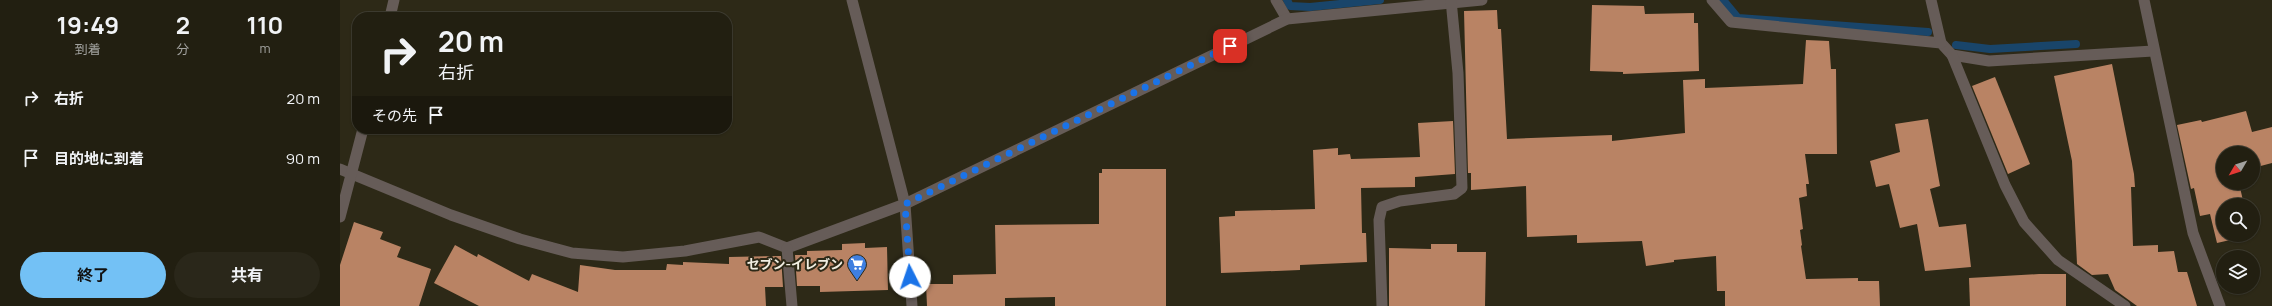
<!DOCTYPE html>
<html lang="ja">
<head>
<meta charset="utf-8">
<style>
  :root { --surface:#221f11; --page:#2a271a; --text:#f1f3f6; --muted:#a2a29f; --line:#3f3d31; --accent:#73c1f5 }
  body { margin:0; font-family:Manrope,"Noto Sans JP",sans-serif; background:var(--page); color:var(--text); height:100vh; display:flex; flex-direction:column; font-size:15px; white-space:nowrap }
  * { box-sizing:border-box; margin:0 }
  p { font-size:13px; color:var(--muted) }
  .icon { flex:none; width:22px; height:22px; fill:none; stroke:currentColor; stroke-width:2; stroke-linecap:round; stroke-linejoin:round }
  .map { position:relative; flex:1; overflow:hidden }
  .sheet { display:flex; flex-direction:column; background:var(--surface); width:340px }
  .sheet>* { flex:none }
  .banner { position:absolute; left:12px; top:12px; width:380px; height:122px; border-radius:16px; box-shadow:0 1px 3px #0004,0 0 0 1px var(--line); background:#221f11; color:var(--text); overflow:hidden }
  .needle { width:26px; rotate:231deg }
  .controls { position:absolute; left:1876px; top:146px; display:grid; gap:8px }
  .controls a { display:grid; place-items:center; width:44px; height:44px; border-radius:50%; background:var(--surface); box-shadow:0 1px 3px #0004,0 0 0 1px var(--line); font-size:20px }
  .pin { position:absolute; display:grid; place-items:center; width:34px; height:34px; color:#fff; margin:-17px; border-radius:8px; box-shadow:0 2px 6px #0006 }
  .me { position:absolute; width:44px; margin:-22px; rotate:356deg; stroke-linejoin:round; filter:drop-shadow(0 0 3px #0008) }
  .turn { display:flex; align-items:center; gap:14px; height:84px; padding:0 20px; font-size:18px }
  .turn .icon { width:52px; height:52px; stroke-width:2.5 }
  .turn b { display:block; font-size:28px; line-height:34px }
  .then { display:flex; align-items:center; height:38px; padding:0 20px; background:#0003; gap:8px; font-size:15px }
  .eta { display:flex; justify-content:space-evenly; align-items:center; height:68px; text-align:center }
  .eta b { font-size:24px; font-weight:700; line-height:28px }
  .primary-button { display:flex; gap:8px; margin-top:auto; padding:8px 20px }
  .primary-button a { flex:1; height:46px; border-radius:24px; background:var(--accent); color:#111; font-size:16px; font-weight:700; line-height:46px; text-align:center }
  .primary-button a+a { background:var(--page); color:var(--text) }
  ul { padding:0; list-style:none }
  li { display:flex; align-items:center; gap:12px; height:60px; padding:0 20px }
  li div { flex:1 }
  li b { display:block; font-size:15px }
  li em { font-style:normal }
  main { display:flex; flex:1; min-height:0 }
  .map>svg:first-child { display:block }
  .lines { fill:none; stroke-linecap:round; stroke-linejoin:round }
  .stream { stroke:#19456a; stroke-width:8 }
  .building { fill:#b98364 }
  .minor { stroke:#665c58; stroke-width:11 }
  .route { stroke:#1a73e8; stroke-width:7; stroke-dasharray:0 12.6 }
  .labels { text-anchor:middle; stroke-width:4; stroke-linejoin:round; paint-order:stroke }
  .poi-label { font-size:13px; font-weight:bold; fill:#f1eee2; stroke:#2d2917; text-anchor:end }
</style>
</head>
<body>
<main>
<section class="sheet">
<div class="eta">
<div><b>19:49</b><p>到着</p></div>
<div><b>2</b><p>分</p></div>
<div><b>110</b><p>m</p></div>
</div>
<ul>
<li><svg class="icon" aria-label="right" viewBox="0 0 24 24"><path d="M7 20v-9h11M14 6l5 5-5 5"/></svg><div><b>右折</b></div><em>20 m</em></li>
<li><svg class="icon" aria-label="arrive" viewBox="0 0 24 24"><path d="M6 21V4h12l-3 4 3 4H6"/></svg><div><b>目的地に到着</b></div><em>90 m</em></li>
</ul>
<div class="primary-button"><a>終了</a><a>共有</a></div>
</section>
<div class="map">
<svg width="1932" height="306" viewBox="0 0 1932 306">
  <rect width="100%" height="100%" fill="#2d2917"/>
  <g class="lines">
    <g class="stream">
      <polyline points="947,0 950,6 970,7 1040,0"/>
      <polyline points="1383,0 1398,18 1588,32"/>
      <polyline points="1616,45 1650,49 1736,44"/>
    </g>
  </g>
  <g class="building">
    <polygon points="1252,5 1304,6 1305,14 1354,13 1354,23 1358,23 1359,71 1283,74 1283,72 1250,71"/>
    <polygon points="1157,10 1158,29 1161,29 1167,139 1272,135 1272,141 1345,133 1343,80 1365,79 1365,88 1463,84 1466,40 1489,41 1491,69 1496,69 1497,154 1465,154 1469,184 1466,184 1467,196 1459,198 1463,229 1460,230 1462,245 1461,246 1466,279 1518,278 1518,281 1539,281 1540,306 1385,306 1385,291 1377,291 1376,256 1334,260 1334,262 1306,266 1302,241 1237,243 1237,235 1187,237 1186,186 1131,190 1131,173 1128,173 1124,11"/>
    <polygon points="1772,64 1794,174 1795,187 1791,187 1793,246 1818,245 1818,252 1834,251 1838,272 1847,272 1857,306 1797,306 1775,290 1768,274 1752,275 1737,264 1732,161 1714,76"/>
    <polygon points="1655,77 1690,164 1668,174 1632,86"/>
    <polygon points="1906,111 1912,132 1932,127 1932,163 1913,168 1913,153 1883,153 1883,183 1899,183 1904,205 1883,205 1883,235 1912,235 1877,243 1870,214 1860,216 1854,188 1851,189 1837,125 1861,120 1862,122"/>
    <polygon points="1588,119 1600,186 1590,189 1599,227 1626,224 1631,267 1585,271 1577,224 1560,228 1549,184 1536,187 1530,161 1560,152 1555,124"/>
    <polygon points="1113,121 1115,174 1075,177 1075,187 1021,188 1022,233 1026,233 1027,262 960,265 960,270 881,273 879,217 895,216 895,211 975,209 973,150 998,148 998,155 1010,154 1011,159 1080,157 1078,123"/>
    <polygon points="762,169 826,169 826,306 715,306 715,297 665,298 665,306 587,306 586,284 613,284 613,275 656,274 655,225 759,224 759,173 762,173"/>
    <polygon points="14,222 43,232 40,239 61,247 57,257 91,269 79,306 0,306 0,265"/>
    <polygon points="525,243 525,248 547,247 548,290 480,292 480,286 457,286 455,255 467,255 467,251 502,250 502,244"/>
    <polygon points="1091,244 1117,244 1117,252 1146,252 1145,306 1049,306 1049,248 1091,249"/>
    <polygon points="115,245 137,257 138,254 189,281 192,274 238,292 240,265 275,270 326,270 327,264 343,265 343,262 389,264 389,257 441,256 443,287 425,287 426,306 139,306 94,283"/>
    <polygon points="1699,274 1726,274 1726,306 1630,306 1629,278"/>
  </g>
  <g class="lines">
    <g class="minor">
      <polyline points="512,0 565,204 572,306"/>
      <polyline points="936,0 947,19"/>
      <polyline points="1372,0 1391,22 1601,43 1612,55 1649,61 1813,51"/>
      <polyline points="1591,0 1601,43"/>
      <polyline points="1804,0 1853,233 1880,306"/>
      <polyline points="50,17 54,0"/>
      <polyline points="1612,55 1665,185 1684,222 1718,260 1785,306"/>
      <polyline points="0,169 111,215 180,239 232,253 283,257 345,251 419,237 447,248 565,204 947,19 1142,0"/>
      <polyline points="0,217 23,129"/>
      <polyline points="447,248 452,306"/>
      <polyline points="1042,306 1039,220 1042,207 1060,201 1114,194 1122,188 1118,73 1111,0"/>
    </g>
  </g>
  <g class="lines">
    <polyline class="route" points="570,277 565,204 890,46"/>
  </g>
  <defs>
    <symbol id="supermarket-pin" viewBox="-11 -11 22 30"><path d="M0 17L-7.5 6A9.5 9.5 0 1 1 7.5 6Z" fill="#3f7fe0" stroke="#2d2917"/><path d="M-6-5.5h2.5l.6 2H6L4.5 2H-2.5L-4.4-4H-6ZM-1.5 3.2a1.3 1.3 0 1 0 .1 0ZM3 3.2a1.3 1.3 0 1 0 .1 0Z" fill="#fff"/></symbol>
  </defs>
  <g fill-rule="evenodd">
    <use href="#supermarket-pin" x="506" y="253" width="22" height="30"/>
  </g>
  <g class="labels">
    <g class="poi-label">
      <text x="503" y="269">セブン-イレブン</text>
    </g>
  </g>
</svg>
<div class="controls">
<a><svg class="needle" viewBox="-14 -14 28 28"><path d="M0-13l5 13h-10z" fill="#e53935"/><path d="M0 13l5-13h-10z" fill="#a2a29f"/></svg></a>
<a><svg class="icon" aria-label="search" viewBox="0 0 24 24"><circle cx="10" cy="10" r="6"/><path d="M15 15l6 6"/></svg></a>
<a><svg class="icon" aria-label="layers" viewBox="0 0 24 24"><path d="M12 4l9 5-9 5-9-5zM3 14l9 5 9-5"/></svg></a>
</div>
<div class="pin" style="left:890px;top:46px;background:#d93025"><svg class="icon" aria-label="arrive" viewBox="0 0 24 24"><path d="M6 21V4h12l-3 4 3 4H6"/></svg></div>
<svg class="me" style="left:570px;top:277px" viewBox="-20 -20 40 40"><circle r="19" fill="#fff"/><path d="M0-13L10 11 0 6-10 11z" fill="#1a73e8"/></svg>
<div class="banner">
<div class="turn"><svg class="icon" aria-label="right" viewBox="0 0 24 24"><path d="M7 20v-9h11M14 6l5 5-5 5"/></svg><div><b>20 m</b>右折</div></div>
<div class="then">その先<svg class="icon" aria-label="arrive" viewBox="0 0 24 24"><path d="M6 21V4h12l-3 4 3 4H6"/></svg></div>
</div>
</div>
</main>
</body>
</html>
